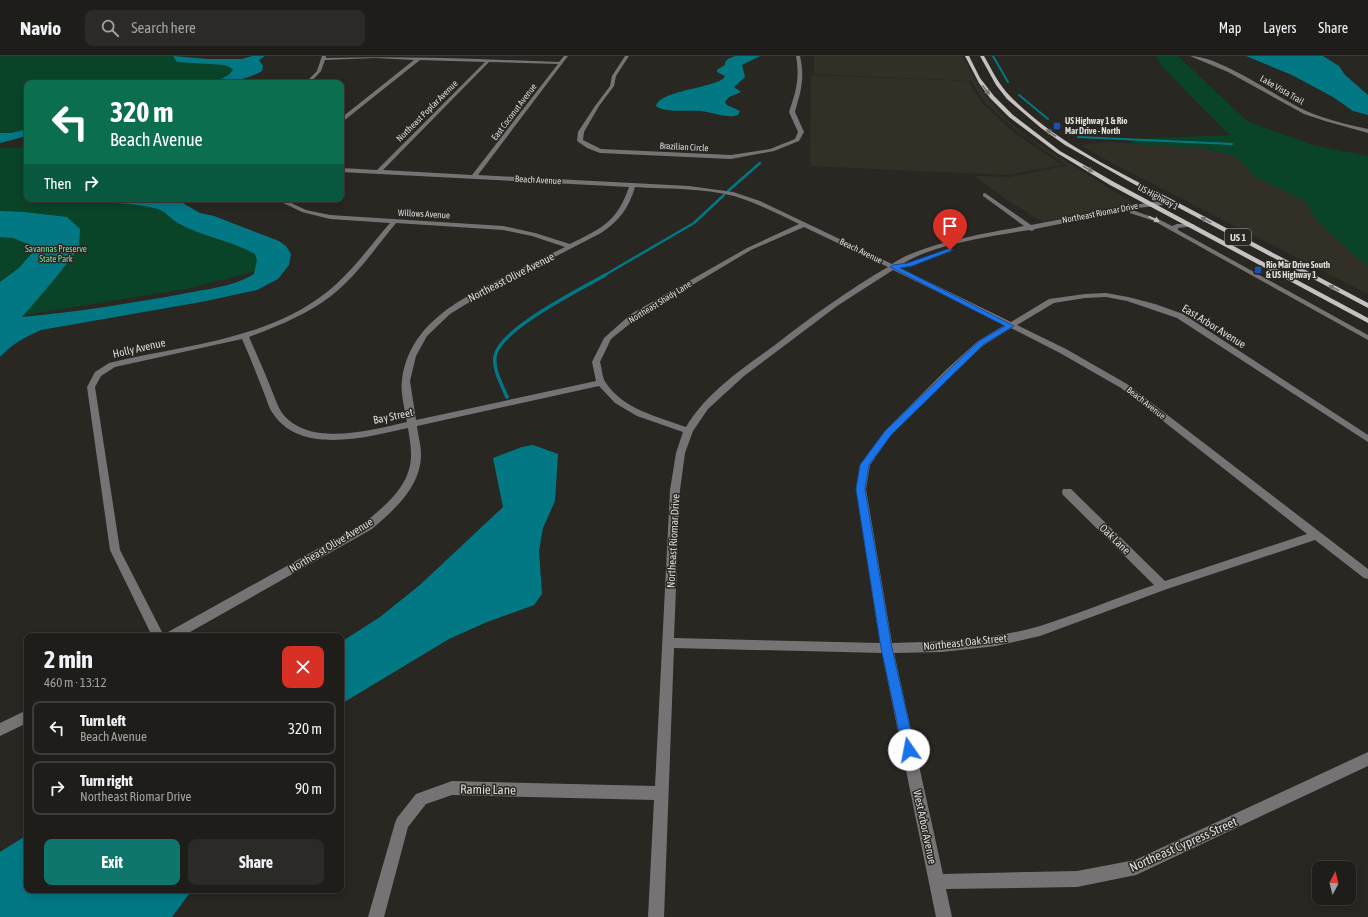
<!DOCTYPE html>
<html lang="en">
<head>
<meta charset="utf-8">
<style>
  :root { --surface:#1e1d1a; --page:#2b2a27; --text:#f1f3f6; --muted:#a1a2a2; --line:#3c3b39; --accent:#0f766e }
  body { margin:0; font-family:"Asap Condensed",sans-serif; background:var(--page); color:var(--text); height:100vh; display:flex; flex-direction:column; font-size:15px; white-space:nowrap }
  * { box-sizing:border-box; margin:0 }
  p { font-size:13px; color:var(--muted) }
  .icon { flex:none; width:22px; height:22px; fill:none; stroke:currentColor; stroke-width:2; stroke-linecap:round; stroke-linejoin:round }
  .map { position:relative; flex:1; overflow:hidden }
  .details { position:absolute; left:24px; top:577px; width:320px; height:260px; display:flex; flex-direction:column; background:var(--surface); border-radius:8px; box-shadow:0 2px 10px #0003,0 0 0 1px var(--line) }
  .details>* { flex:none }
  .hud { position:absolute; left:24px; top:24px; width:320px; height:122px; border-radius:8px; box-shadow:0 2px 10px #0003,0 0 0 1px var(--line); background:#0b6e4f; color:#fff; overflow:hidden }
  .needle { width:26px; rotate:7deg }
  .tools { position:absolute; left:1312px; top:805px; display:grid; gap:8px }
  .tools a { display:grid; place-items:center; width:44px; height:44px; border-radius:8px; background:var(--surface); box-shadow:0 2px 10px #0003,0 0 0 1px var(--line); font-size:20px }
  .pin { position:absolute; display:grid; place-items:center; width:34px; height:34px; color:#fff; margin:-41px -17px; border-radius:50% 50% 50% 0; rotate:-45deg; box-shadow:0 0 4px #0007 }
  .pin .icon { rotate:45deg }
  .me { position:absolute; width:44px; margin:-22px; rotate:348deg; stroke-linejoin:round; filter:drop-shadow(0 0 3px #0008) }
  .turn { display:flex; align-items:center; gap:14px; height:84px; padding:0 20px; font-size:18px }
  .turn .icon { width:52px; height:52px; stroke-width:2.5 }
  .turn b { display:block; font-size:28px; line-height:34px }
  .then { display:flex; align-items:center; height:38px; padding:0 20px; background:#0003; gap:8px; font-size:15px }
  .round { display:grid; place-items:center; flex:none; width:42px; height:42px; border-radius:8px; background:var(--page) }
  .overview { display:flex; align-items:center; justify-content:space-between; height:68px; padding:0 20px }
  h1 { font-size:24px; font-weight:700; line-height:30px }
  .button { display:flex; gap:8px; margin-top:auto; padding:8px 20px }
  .button a { flex:1; height:46px; border-radius:8px; background:var(--accent); color:#fff; font-size:16px; font-weight:700; line-height:46px; text-align:center }
  .button a+a { background:var(--page); color:var(--text) }
  ul { padding:0; list-style:none }
  li { display:flex; align-items:center; gap:12px; height:54px; margin:0 8px 6px; padding:0 12px; border:2px solid var(--line); border-radius:8px }
  li div { flex:1 }
  li b { display:block; font-size:15px }
  li em { font-style:normal }
  header { display:flex; align-items:center; gap:24px; box-sizing:border-box; height:56px; padding:0 20px; background:var(--surface); border-bottom:1px solid var(--line) }
  header strong { font-size:19px }
  nav { display:flex; gap:22px; margin-inline-start:auto; font-size:14px }
  .search { width:280px; height:36px; background:var(--page); display:flex; align-items:center; gap:10px; box-sizing:border-box; padding:0 14px; border-radius:8px; color:var(--muted); font-size:15px }
  .map>svg:first-child { display:block }
  .built { fill:#323026 }
  .green { fill:#094429 }
  .water { fill:#037885 }
  .lines { fill:none; stroke-linecap:round; stroke-linejoin:round }
  .stream-far2 { stroke:#037885; stroke-width:2 }
  .stream-far1 { stroke:#037885; stroke-width:2.5 }
  .stream { stroke:#037885; stroke-width:3.5 }
  .minor { fill:#777374; fill-rule:evenodd }
  .major { fill:#c7c1c2; fill-rule:evenodd }
  .oneway { fill:#787472 }
  .oneway2 { fill:#c3c2c0 }
  .route { fill:#1a73e8; stroke:#114b97 }
  .transit-dot { fill:#1a4fb4; stroke:#282722; stroke-width:1.5 }
  .labels { text-anchor:middle; stroke-width:3; stroke-linejoin:round; paint-order:stroke }
  .far-street-label { font-size:9px; fill:#dcdcd9; stroke:#282722 }
  .far-poi-label { font-size:9px; font-weight:bold; fill:#dcdcd9; stroke:#282722; text-anchor:start }
  .far-park-label { font-size:9px; fill:#71e7a6; stroke:#282722 }
  .shield { fill:#282722; stroke:#a6a6a2; stroke-width:1 }
  .shield-label { font-size:10px; font-weight:bold; fill:#dcdcd9 }
  .street-label { font-size:11px; fill:#dcdcd9; stroke:#282722 }
  .near-street-label { font-size:13px; fill:#dcdcd9; stroke:#282722 }
</style>
</head>
<body>
<header>
<strong>Navio</strong>
<div class="search"><svg class="icon" aria-label="search" viewBox="0 0 24 24"><circle cx="10" cy="10" r="6"/><path d="M15 15l6 6"/></svg>Search here</div>
<nav><a>Map</a><a>Layers</a><a>Share</a></nav>
</header>
<div class="map">
<svg width="1368" height="861" viewBox="0 0 1368 861">
  <rect width="100%" height="100%" fill="#282722"/>
  <g class="built">
    <polygon points="814,0 962,0 981,33 1003,60 1026,80 1134,148 1043,166 1010,146 974,120 1009,121 1065,110 1066,109 1017,75 985,47 971,25 814,18"/>
    <polygon points="811,19 968,25 982,47 1013,76 1062,109 1007,119 810,110"/>
    <polygon points="1109,86 1203,92 1235,100 1255,121 1305,145 1316,164 1349,194 1349,196 1353,198 1368,211 1368,238 1112,107 1081,89"/>
  </g>
  <g class="green">
    <polygon points="0,0 178,0 191,4 236,7 241,19 209,27 27,27 27,75 0,81"/>
    <polygon points="1156,0 1178,0 1247,65 1312,89 1368,100 1368,211 1353,198 1349,196 1349,194 1316,164 1305,145 1255,121 1235,100 1203,92 1130,88 1134,83 1232,79 1226,76 1162,10"/>
    <polygon points="0,92 27,92 27,143 141,143 243,172 271,211 186,233 0,263"/>
  </g>
  <g class="water">
    <path d="M 173,0 L 208,3 L 242,3 L 252,0 L 265,0 L 259,4 L 263,10 L 262,15 C 241,27 219,27 195,27 C 207,26 228,25 233,13 L 225,9 L 177,6 Z"/>
    <path d="M 735,0 L 760,0 L 742,9 L 745,21 L 734,31 L 741,36 L 729,41 L 725,46 L 727,49 L 740,55 L 738,59 C 728,63 712,56 701,55 C 691,54 663,57 656,50 C 661,33 721,32 725,20 L 717,16 L 717,14 L 725,9 L 725,6 L 728,3 Z"/>
    <polygon points="1246,0 1323,0 1339,10 1345,19 1368,39 1368,59 1353,55 1333,41 1292,19"/>
    <polygon points="27,73 27,80 0,87 0,77 12,77"/>
    <path d="M 82,143 L 176,143 L 200,157 L 214,160 L 279,185 L 286,190 L 291,198 L 289,209 L 278,223 L 257,234 L 201,246 L 41,274 C 25,281 12,288 0,301 L 0,226 L 19,212 L 32,197 L 28,188 L 13,182 L 0,181 L 0,155 L 24,156 L 67,161 L 80,173 L 79,192 L 53,225 L 22,261 C 75,256 128,248 182,238 C 206,233 233,231 254,218 L 257,204 L 255,198 C 231,184 202,181 178,167 C 171,163 165,155 158,153 C 133,146 107,148 82,143 Z"/>
    <polygon points="533,389 558,398 555,445 543,472 539,495 542,538 534,549 487,566 449,583 341,648 341,586 380,561 421,528 503,451 493,402 522,391"/>
    <polygon points="27,779 27,834 192,834 172,861 0,861 0,796"/>
  </g>
  <g class="lines">
    <g class="stream-far2">
      <polyline points="993,0 1008,26"/>
      <polyline points="1019,39 1048,63"/>
      <polyline points="1078,81 1232,88"/>
    </g>
    <g class="stream-far1">
      <polyline points="728,135 760,107"/>
      <polyline points="603,220 694,167 724,139"/>
    </g>
    <path class="stream" d="M 507,341 C 502,329 493,314 495,300 C 501,272 580,234 605,219"/>
    <g class="minor">
      <path d="M 322,0 L 326,0 L 326,2 C 404,0 481,3 559,6 L 564,0 L 568,0 L 478,119 L 689,130 L 733,136 L 760,145 L 892,208 C 922,187 988,177 1024,170 L 983,140 L 983,138 L 985,137 L 1031,169 L 1151,146 L 1174,145 L 1174,147 L 1172,148 L 1138,152 L 1035,173 L 1032,175 L 1029,174 C 992,180 927,189 898,211 L 1011,266 L 1049,243 L 1085,238 L 1106,237 L 1128,241 L 1155,248 L 1183,258 L 1368,379 L 1368,386 L 1177,262 L 1127,245 L 1106,241 L 1085,242 L 1054,247 L 1017,269 L 1066,293 L 1127,328 L 1368,513 L 1368,523 L 1364,522 L 1315,484 L 1167,533 L 1040,580 L 996,590 L 942,596 L 894,597 L 943,818 L 1077,815 L 1135,804 L 1368,696 L 1368,710 L 1136,819 L 1077,831 L 946,833 L 952,861 L 936,861 L 882,597 L 674,592 L 664,861 L 648,861 L 654,744 L 452,739 L 426,748 L 408,771 L 384,861 L 368,861 L 395,767 L 397,762 L 416,738 L 452,725 L 655,730 L 670,434 L 676,397 L 683,376 L 637,360 L 615,347 L 599,330 L 417,370 C 418,379 421,389 421,398 C 421,431 395,453 372,473 L 183,580 L 166,580 L 168,576 L 364,467 C 386,449 412,429 411,397 C 411,389 409,380 408,372 C 368,381 302,399 274,359 C 269,353 267,344 264,337 C 257,319 250,301 242,283 L 115,311 L 101,320 L 95,331 L 120,494 L 164,580 L 152,580 L 110,494 L 87,331 L 95,316 L 109,307 C 182,289 265,285 327,236 C 351,217 370,190 390,167 L 330,163 L 302,156 L 275,143 L 283,143 L 306,154 L 330,159 L 503,170 L 535,177 L 570,188 C 602,172 617,166 629,131 L 341,116 L 341,112 L 377,114 L 485,6 L 420,4 L 341,67 L 341,62 L 414,4 L 375,2 L 325,4 L 321,15 L 310,27 L 305,27 L 317,15 ZM 489,6 L 558,8 L 472,119 L 383,114 ZM 635,131 C 666,133 704,132 734,140 C 757,147 778,158 799,168 L 747,192 L 631,258 L 604,282 L 592,306 L 596,325 L 416,364 L 410,325 L 416,300 L 427,280 L 450,258 L 481,239 L 601,177 C 619,165 629,152 635,131 ZM 396,167 L 503,174 L 532,180 L 565,191 C 544,201 523,212 502,222 C 458,244 409,269 402,324 C 400,335 405,354 407,366 C 371,374 309,392 282,357 C 278,351 275,342 272,335 C 265,317 257,299 249,281 C 278,270 306,259 331,240 C 356,221 376,191 396,167 ZM 804,171 L 888,211 C 848,234 811,261 775,289 C 742,313 707,336 686,371 C 658,361 623,353 606,327 C 602,322 602,312 600,306 L 611,283 L 637,262 L 751,194 ZM 893,214 L 1005,269 L 978,285 L 946,314 L 885,375 L 860,409 L 856,433 L 880,587 L 674,582 L 680,434 L 685,397 L 693,375 L 708,353 L 744,320 L 837,250 ZM 1011,272 L 1060,297 L 1121,332 L 1307,478 L 1165,525 L 1071,433 L 1063,433 L 1062,436 L 1063,439 L 1154,529 C 1116,542 1078,558 1040,570 C 992,584 942,586 892,587 L 866,433 L 870,409 L 891,379 L 952,318 L 984,289 Z"/>
      <path d="M 625,0 L 629,0 L 616,20 L 614,30 L 599,50 L 584,76 L 583,84 L 601,93 L 731,99 L 770,93 L 795,83 L 798,76 L 789,56 C 796,35 800,23 796,0 L 800,0 C 805,23 801,34 795,56 L 804,76 L 799,85 L 774,95 L 731,103 L 600,97 L 587,92 L 577,85 L 578,76 L 595,50 L 610,30 L 612,20 Z"/>
      <path d="M 1190,0 C 1219,0 1271,37 1298,51 C 1320,62 1344,68 1368,73 L 1368,77 L 1325,65 L 1304,58 L 1228,16 Z"/>
      <polygon points="1132,154 1158,163 1172,170 1177,168 1194,168 1194,170 1178,172 1178,174 1368,279 1368,284 1154,165 1130,157 1130,155"/>
      <polygon points="27,654 27,667 0,680 0,667"/>
    </g>
    <g class="major">
      <polygon points="965,0 969,0 980,22 994,40 1013,59 1060,95 1114,126 1368,262 1368,267 1110,129 1057,97 1009,61 990,42 979,27"/>
      <path d="M 980,0 L 984,0 C 992,14 999,29 1010,40 C 1055,86 1117,115 1173,144 C 1238,178 1303,213 1368,247 L 1368,252 L 1130,126 L 1065,89 L 1041,72 L 1007,43 L 996,29 Z"/>
    </g>
  </g>
  <defs><path id="oneway-solid" d="M-6-.8H1V-3.2L6.5 0L1 3.2V.8H-6Z"/></defs>
  <g class="oneway">
    <use href="#oneway-solid" transform="translate(986 34) rotate(52)"/>
    <use href="#oneway-solid" transform="translate(1051 77) rotate(-145)"/>
    <use href="#oneway-solid" transform="translate(1088 113) rotate(29)"/>
    <use href="#oneway-solid" transform="translate(1206 164) rotate(-152)"/>
    <use href="#oneway-solid" transform="translate(1334 232) rotate(-152)"/>
  </g>
  <use class="oneway2" href="#oneway-solid" transform="translate(1154 163) rotate(26)"/>
  <polygon class="route" points="948,193 953,194 912,210 900,212 1014,270 984,288 891,379 869,409 865,433 892,592 915,694 913,699 909,700 904,699 903,694 881,592 856,433 860,409 885,375 979,285 1005,270 890,211 893,209 908,207"/>
  <g class="transit-dot">
    <rect x="1053" y="66" width="8" height="8" rx="2"/>
    <rect x="1254" y="210" width="8" height="8" rx="2"/>
  </g>
  <g class="labels">
    <g class="far-street-label">
      <text transform="translate(1282 34) rotate(30)" y="3">Lake Vista Trail</text>
      <text transform="translate(427 55) rotate(-45)" y="3">Northeast Poplar Avenue</text>
      <text transform="translate(514 56) rotate(-53)" y="3">East Coconut Avenue</text>
      <text transform="translate(684 91) rotate(3)" y="3">Brazilian Circle</text>
      <text transform="translate(538 124) rotate(3)" y="3">Beach Avenue</text>
      <text transform="translate(1158 141) rotate(28)" y="3">US Highway 1</text>
      <text transform="translate(1100 157) rotate(-11)" y="3">Northeast Riomar Drive</text>
      <text transform="translate(424 158) rotate(3)" y="3">Willows Avenue</text>
      <text transform="translate(861 195) rotate(26)" y="3">Beach Avenue</text>
      <text transform="translate(660 246) rotate(-32)" y="3">Northeast Shady Lane</text>
      <text transform="translate(1146 347) rotate(38)" y="3">Beach Avenue</text>
    </g>
    <g class="far-poi-label">
      <text x="1065" y="68">US Highway 1 &amp; Rio<tspan x="1065" dy="10">Mar Drive - North</tspan></text>
      <text x="1266" y="212">Rio Mar Drive South<tspan x="1266" dy="10">&amp; US Highway 1</tspan></text>
    </g>
    <g class="far-park-label">
      <text x="56" y="196">Savannas Preserve<tspan x="56" dy="10">State Park</tspan></text>
    </g>
    <rect class="shield" x="1225" y="173" width="26" height="16" rx="3"/>
    <g class="shield-label">
      <text x="1238" y="185">US 1</text>
    </g>
    <g class="street-label">
      <text transform="translate(511 221) rotate(-27)" y="4">Northeast Olive Avenue</text>
      <text transform="translate(1214 270) rotate(32)" y="4">East Arbor Avenue</text>
      <text transform="translate(139 292) rotate(-13)" y="4">Holly Avenue</text>
      <text transform="translate(393 360) rotate(-12)" y="4">Bay Street</text>
      <text transform="translate(1115 483) rotate(44)" y="4">Oak Lane</text>
      <text transform="translate(673 485) rotate(-87)" y="4">Northeast Riomar Drive</text>
      <text transform="translate(331 489) rotate(-31)" y="4">Northeast Olive Avenue</text>
      <text transform="translate(965 586) rotate(-6)" y="4">Northeast Oak Street</text>
      <text transform="translate(925 771) rotate(78)" y="4">West Arbor Avenue</text>
    </g>
    <g class="near-street-label">
      <text transform="translate(488 733) rotate(1)" y="5">Ramie Lane</text>
      <text transform="translate(1183 788) rotate(-24)" y="5">Northeast Cypress Street</text>
    </g>
  </g>
</svg>
<div class="tools">
<a><svg class="needle" viewBox="-14 -14 28 28"><path d="M0-13l5 13h-10z" fill="#e53935"/><path d="M0 13l5-13h-10z" fill="#a1a2a2"/></svg></a>
</div>
<div class="pin" style="left:950px;top:194px;background:#d93025"><svg class="icon" aria-label="arrive" viewBox="0 0 24 24"><path d="M6 21V4h12l-3 4 3 4H6"/></svg></div>
<svg class="me" style="left:909px;top:694px" viewBox="-20 -20 40 40"><circle r="19" fill="#fff"/><path d="M0-13L10 11 0 6-10 11z" fill="#1a73e8"/></svg>
<div class="hud">
<div class="turn"><svg class="icon" aria-label="left" viewBox="0 0 24 24"><path d="M17 20v-9H6M10 6l-5 5 5 5"/></svg><div><b>320 m</b>Beach Avenue</div></div>
<div class="then">Then<svg class="icon" aria-label="right" viewBox="0 0 24 24"><path d="M7 20v-9h11M14 6l5 5-5 5"/></svg></div>
</div>
<section class="details">
<div class="overview"><div><h1>2 min</h1><p>460 m · 13:12</p></div><a class="round" style="background:#d93025;color:#fff"><svg class="icon" aria-label="close" viewBox="0 0 24 24"><path d="M6 6l12 12M18 6L6 18"/></svg></a></div>
<ul>
<li><svg class="icon" aria-label="left" viewBox="0 0 24 24"><path d="M17 20v-9H6M10 6l-5 5 5 5"/></svg><div><b>Turn left</b><p>Beach Avenue</p></div><em>320 m</em></li>
<li><svg class="icon" aria-label="right" viewBox="0 0 24 24"><path d="M7 20v-9h11M14 6l5 5-5 5"/></svg><div><b>Turn right</b><p>Northeast Riomar Drive</p></div><em>90 m</em></li>
</ul>
<div class="button"><a>Exit</a><a>Share</a></div>
</section>
</div>
</body>
</html>
